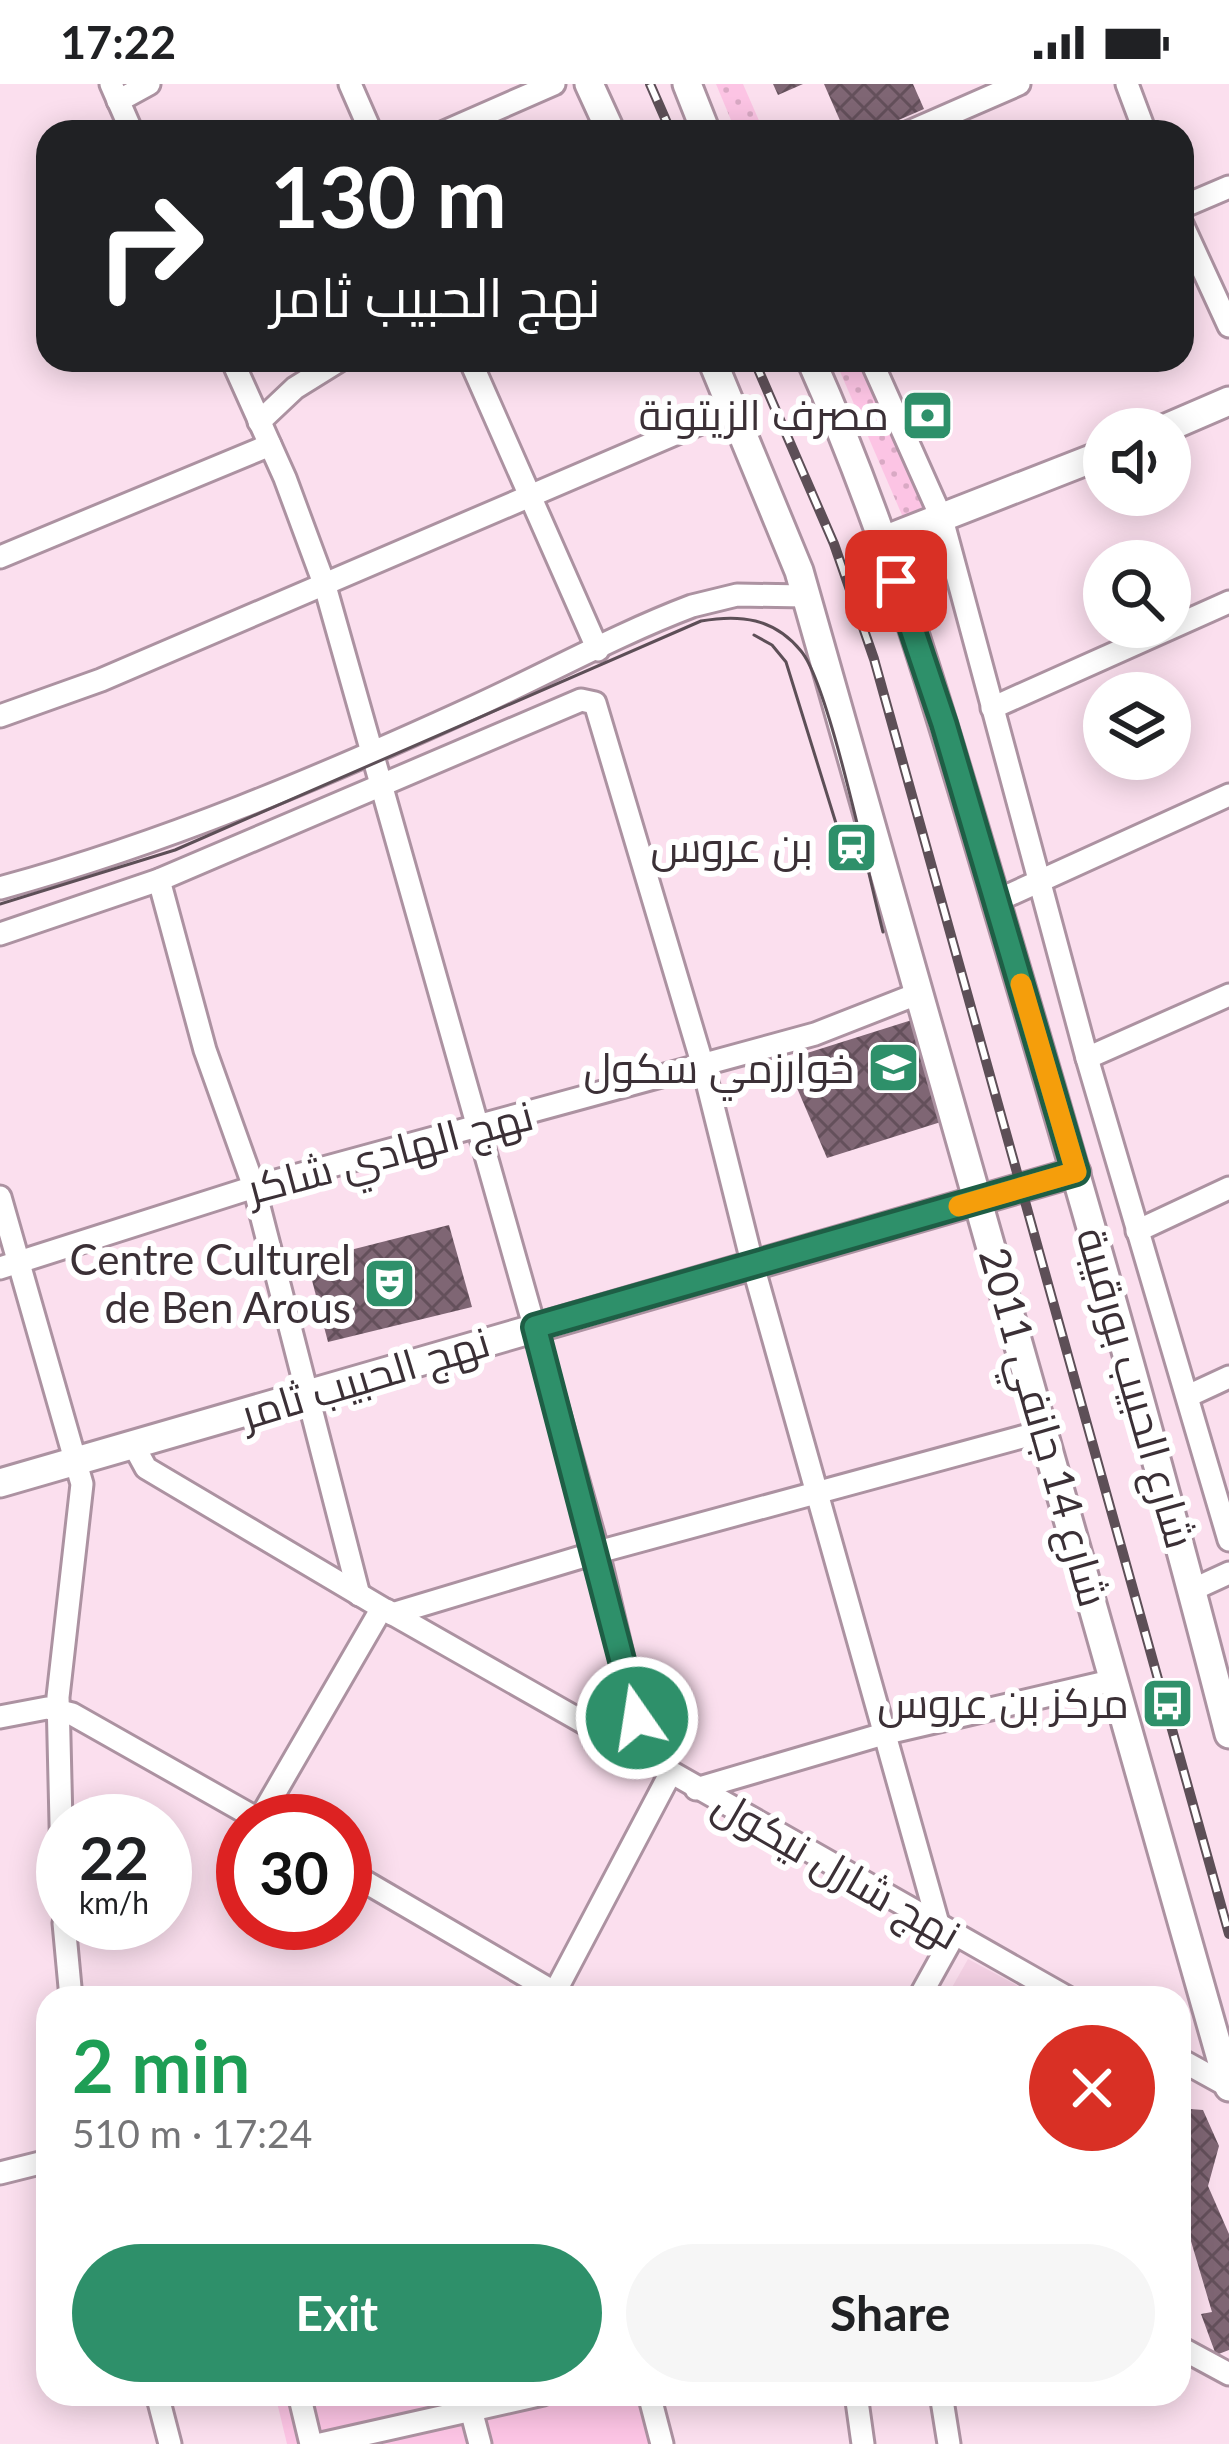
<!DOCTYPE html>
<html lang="en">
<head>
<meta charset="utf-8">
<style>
  :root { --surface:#fff; --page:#f6f6f6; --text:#202124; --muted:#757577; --accent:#2e906a }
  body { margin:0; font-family:Lato,Cairo,sans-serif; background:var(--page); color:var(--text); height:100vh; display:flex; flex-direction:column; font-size:45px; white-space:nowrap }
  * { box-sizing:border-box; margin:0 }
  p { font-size:39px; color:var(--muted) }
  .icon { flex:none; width:66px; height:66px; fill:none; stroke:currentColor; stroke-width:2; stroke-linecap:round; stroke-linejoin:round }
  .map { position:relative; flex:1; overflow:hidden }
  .sheet { position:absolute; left:36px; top:1902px; width:1155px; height:420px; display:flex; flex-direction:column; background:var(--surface); border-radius:36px; box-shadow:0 6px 30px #0003 }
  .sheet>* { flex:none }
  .banner { position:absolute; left:36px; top:36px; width:1158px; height:252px; border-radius:36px; box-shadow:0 6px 30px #0003; background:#202124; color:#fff; overflow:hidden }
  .buttons { position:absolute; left:1083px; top:324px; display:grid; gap:24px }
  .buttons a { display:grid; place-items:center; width:108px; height:108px; border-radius:50%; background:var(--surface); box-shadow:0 6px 30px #0003; font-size:60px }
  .speed { position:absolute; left:36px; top:1710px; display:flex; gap:24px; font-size:60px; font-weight:700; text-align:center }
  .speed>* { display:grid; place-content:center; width:156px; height:156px; border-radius:50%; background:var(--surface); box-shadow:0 6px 30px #0003; line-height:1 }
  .speed small { font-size:30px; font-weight:400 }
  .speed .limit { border:18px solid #d22; background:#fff; color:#111 }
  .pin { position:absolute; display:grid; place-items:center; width:102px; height:102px; color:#fff; margin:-51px; border-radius:24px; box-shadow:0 6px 18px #0006 }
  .me { position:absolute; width:132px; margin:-66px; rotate:347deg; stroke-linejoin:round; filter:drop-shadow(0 0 9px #0008) }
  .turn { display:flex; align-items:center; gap:42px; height:252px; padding:0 36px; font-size:54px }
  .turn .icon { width:156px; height:156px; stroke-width:2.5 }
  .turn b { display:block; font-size:84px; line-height:102px }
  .round { display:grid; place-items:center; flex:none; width:126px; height:126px; border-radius:63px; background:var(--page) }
  .summary { display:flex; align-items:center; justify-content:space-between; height:204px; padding:0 36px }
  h1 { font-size:72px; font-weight:700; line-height:90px; color:#1e9e55 }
  .primary-button { display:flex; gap:24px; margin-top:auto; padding:24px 36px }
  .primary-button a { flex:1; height:138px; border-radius:72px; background:var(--accent); color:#fff; font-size:48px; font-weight:700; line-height:138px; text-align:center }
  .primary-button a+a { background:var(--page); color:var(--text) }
  .status { display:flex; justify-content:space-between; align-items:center; height:84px; padding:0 60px; background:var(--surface); direction:ltr }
  .status svg { height:33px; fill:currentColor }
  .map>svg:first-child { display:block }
  .built { fill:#f4d1e4 }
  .grass { fill:url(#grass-dots) }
  .garden { fill:#fcc4e4 }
  .building { fill:url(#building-cross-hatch) }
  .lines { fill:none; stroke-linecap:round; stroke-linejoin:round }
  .street-casing { stroke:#ac92a1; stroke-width:27 }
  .secondary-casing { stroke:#ac92a1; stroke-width:33 }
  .street { stroke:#fff; stroke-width:21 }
  .secondary { stroke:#fff; stroke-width:27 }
  .tram { stroke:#5d4f57; stroke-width:3 }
  .rail-casing { stroke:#5d4f57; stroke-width:10 }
  .rail { stroke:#fff; stroke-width:6; stroke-dasharray:18; stroke-linecap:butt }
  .route-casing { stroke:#1e5e45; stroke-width:30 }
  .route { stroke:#2e906a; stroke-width:21 }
  .slow { stroke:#f59e0b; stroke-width:21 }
  .labels { text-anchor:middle; stroke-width:12; stroke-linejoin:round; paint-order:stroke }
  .poi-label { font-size:42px; fill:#3b3036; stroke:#fff; text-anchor:end }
  .street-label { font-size:42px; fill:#3b3036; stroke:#fff }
</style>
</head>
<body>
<div class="status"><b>17:22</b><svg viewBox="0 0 49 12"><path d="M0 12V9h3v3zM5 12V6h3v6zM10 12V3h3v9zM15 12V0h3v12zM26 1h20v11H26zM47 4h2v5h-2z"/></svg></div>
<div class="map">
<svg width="1229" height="2360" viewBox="0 0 1229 2360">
  <defs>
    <pattern id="grass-dots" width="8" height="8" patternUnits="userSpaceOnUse" patternTransform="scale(3)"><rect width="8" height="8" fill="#fcc4e4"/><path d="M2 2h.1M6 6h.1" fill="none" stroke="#d9a9c4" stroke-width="1.8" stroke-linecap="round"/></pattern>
    <pattern id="building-cross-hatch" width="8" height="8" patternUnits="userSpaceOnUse" patternTransform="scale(3)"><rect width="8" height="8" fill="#7f6674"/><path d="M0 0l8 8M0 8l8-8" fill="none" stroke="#64505b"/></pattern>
  </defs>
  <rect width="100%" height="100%" fill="#fbdfee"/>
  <polygon class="built" points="968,1875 1040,1914 946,1914"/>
  <g class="grass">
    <polygon points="716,0 743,0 764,48 736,48"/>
    <polygon points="835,276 863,276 929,428 905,438"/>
  </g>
  <polygon class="garden" points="275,2310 650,2310 663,2360 287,2360"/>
  <g class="building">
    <polygon points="773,0 803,0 778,11"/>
    <polygon points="824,0 913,0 924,25 871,48 845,48"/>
    <polygon points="915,935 944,1037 827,1074 785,976"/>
    <polygon points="449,1141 472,1223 328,1258 307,1177"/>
    <polygon points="1190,2025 1203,2026 1219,2062 1208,2102 1229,2150 1229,2266 1216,2271 1201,2230 1212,2228 1185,2137 1179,2138 1179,2042"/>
  </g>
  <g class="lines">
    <defs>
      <g id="street">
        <polyline points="111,0 132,48"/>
        <polyline points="350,0 371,48"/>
        <polyline points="1127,0 1145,48"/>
        <polyline points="118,17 149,0"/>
        <polyline points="444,48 554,0"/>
        <polyline points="909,48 1019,0"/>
        <polyline points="1182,123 1229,103"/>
        <polyline points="1182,140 1229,242"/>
        <polyline points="232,276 285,394 325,502 598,1468 392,1530"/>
        <polyline points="470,276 598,566"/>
        <polyline points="871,276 942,435 1087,974 1229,1456"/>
        <polyline points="259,338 295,304 340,276"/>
        <polyline points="0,473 270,361"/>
        <polyline points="992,624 1229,518"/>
        <polyline points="0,632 101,596 733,325"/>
        <polyline points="159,796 205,966 254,1103 359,1511"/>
        <path d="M 0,804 C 165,759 321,693 476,622 C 548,589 618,550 692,522 L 737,511 L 806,512"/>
        <polyline points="996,817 1229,711"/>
        <polyline points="0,850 159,796 581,616 595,619 703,982 752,1178 939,1843"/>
        <polyline points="1087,974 1229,911"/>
        <polyline points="0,1113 82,1400 58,1613 63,1823"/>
        <polyline points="1137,1147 1229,1104"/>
        <polyline points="0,1184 254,1103 815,950 917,910"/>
        <polyline points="1188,1312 1229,1293"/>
        <polyline points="134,1362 146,1384 382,1524 259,1736"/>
        <polyline points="1192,1506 1229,1489"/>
        <polyline points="386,1526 1068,1914"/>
        <polyline points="0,1633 47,1624 72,1630 261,1737"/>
        <polyline points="647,1676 598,1468 1044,1347"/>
        <polyline points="696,1705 887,1649 1115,1596"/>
        <polyline points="345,1786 564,1914"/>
        <polyline points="64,1839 71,1914"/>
        <polyline points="555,1908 670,1690"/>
        <polyline points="919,1914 954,1851"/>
        <polyline points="1179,1975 1228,2002"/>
        <polyline points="0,2089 48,2077"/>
        <polyline points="1179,2263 1229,2290"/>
        <polyline points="157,2310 170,2360"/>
        <polyline points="299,2310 311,2360"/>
        <polyline points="649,2310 662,2360"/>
        <polyline points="856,2310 863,2360"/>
        <polyline points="941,2310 949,2360"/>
        <polyline points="470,2322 480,2360"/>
        <polyline points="321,2360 543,2310"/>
      </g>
      <g id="secondary">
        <polyline points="589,0 611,48"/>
        <polyline points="687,0 706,48"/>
        <polyline points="712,276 799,487 1229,2003"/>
        <path d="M 811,276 C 889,451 942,635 996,818 C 1078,1094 1158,1371 1229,1650"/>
        <polyline points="1164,345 1229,317"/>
        <polyline points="884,456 1104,370"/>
        <polyline points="0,1399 1076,1088"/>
      </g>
    </defs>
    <use href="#street" class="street-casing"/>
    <use href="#secondary" class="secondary-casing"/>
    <use href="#street" class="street"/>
    <use href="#secondary" class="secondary"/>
    <g class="tram">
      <polyline points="754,551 772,561 786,578 839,749"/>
      <path d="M 0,820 L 175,766 L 701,537 C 740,530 774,534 801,567 C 829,600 869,794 883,848"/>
    </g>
    <defs>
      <g id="rail">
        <polyline points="650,0 671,48"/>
        <polyline points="754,276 834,460 874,575 1229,1850"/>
      </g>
    </defs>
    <use href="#rail" class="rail-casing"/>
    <use href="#rail" class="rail"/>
  </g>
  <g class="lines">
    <defs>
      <polyline id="route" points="637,1634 535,1243 1076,1088 944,640 896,497"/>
    </defs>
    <use href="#route" class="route-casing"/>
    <use href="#route" class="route"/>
    <polyline class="slow" points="959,1122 1076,1088 1021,900"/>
  </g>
  <defs>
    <symbol id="bank-square" viewBox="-11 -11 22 22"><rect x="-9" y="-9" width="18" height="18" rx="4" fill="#2e906a" stroke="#fff"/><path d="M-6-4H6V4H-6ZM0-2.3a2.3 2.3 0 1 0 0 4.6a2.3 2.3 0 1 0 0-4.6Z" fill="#fff"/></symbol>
    <symbol id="station-square" viewBox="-11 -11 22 22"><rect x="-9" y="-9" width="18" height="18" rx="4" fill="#2e906a" stroke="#fff"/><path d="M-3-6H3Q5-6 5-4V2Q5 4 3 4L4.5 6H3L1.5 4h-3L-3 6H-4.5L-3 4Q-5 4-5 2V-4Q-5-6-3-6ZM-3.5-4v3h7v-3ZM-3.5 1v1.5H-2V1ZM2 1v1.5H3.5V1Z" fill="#fff"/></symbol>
    <symbol id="school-square" viewBox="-11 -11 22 22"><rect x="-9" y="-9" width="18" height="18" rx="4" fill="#2e906a" stroke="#fff"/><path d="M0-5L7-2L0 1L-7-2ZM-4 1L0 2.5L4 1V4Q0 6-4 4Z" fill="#fff"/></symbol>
    <symbol id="theatre-square" viewBox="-11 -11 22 22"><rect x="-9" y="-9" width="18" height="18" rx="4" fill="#2e906a" stroke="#fff"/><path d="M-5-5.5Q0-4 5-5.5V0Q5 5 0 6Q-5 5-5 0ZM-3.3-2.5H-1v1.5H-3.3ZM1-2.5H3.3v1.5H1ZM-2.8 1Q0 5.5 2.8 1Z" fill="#fff"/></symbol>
    <symbol id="bus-square" viewBox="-11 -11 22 22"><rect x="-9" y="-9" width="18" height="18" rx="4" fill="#2e906a" stroke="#fff"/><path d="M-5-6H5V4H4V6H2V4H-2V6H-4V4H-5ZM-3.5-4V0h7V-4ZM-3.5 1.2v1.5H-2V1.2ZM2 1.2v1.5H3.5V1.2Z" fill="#fff"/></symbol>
  </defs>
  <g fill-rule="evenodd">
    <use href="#bank-square" x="898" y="302" width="59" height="59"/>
    <use href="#station-square" x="822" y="734" width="59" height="59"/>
    <use href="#school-square" x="864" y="954" width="59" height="59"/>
    <use href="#theatre-square" x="360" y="1170" width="59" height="59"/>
    <use href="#bus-square" x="1138" y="1590" width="59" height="59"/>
  </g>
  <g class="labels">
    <g class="poi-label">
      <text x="889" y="346">مصرف الزيتونة</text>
      <text x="813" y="778">بن عروس</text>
      <text x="854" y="999">خوارزمي سكول</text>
      <text x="351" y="1191">Centre Culturel<tspan x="351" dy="48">de Ben Arous</tspan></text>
      <text x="1129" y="1634">مركز بن عروس</text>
    </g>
    <g class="street-label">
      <text transform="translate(390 1068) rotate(-15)" y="15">نهج الهادي شاكر</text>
      <text transform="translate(365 1294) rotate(-17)" y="15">نهج الحبيب ثامر</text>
      <text transform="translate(1136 1304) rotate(74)" y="15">شارع الحبيب بورقيبة</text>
      <text transform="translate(1044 1343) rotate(74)" y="15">شارع 14 جانفي 2011</text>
      <text transform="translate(837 1785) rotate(30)" y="15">نهج شارل نيكول</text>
    </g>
  </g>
</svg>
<div class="buttons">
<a><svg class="icon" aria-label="sound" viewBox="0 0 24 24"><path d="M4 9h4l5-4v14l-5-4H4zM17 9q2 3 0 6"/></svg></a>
<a><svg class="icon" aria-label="search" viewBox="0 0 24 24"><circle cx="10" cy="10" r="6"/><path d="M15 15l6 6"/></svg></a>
<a><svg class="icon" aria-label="layers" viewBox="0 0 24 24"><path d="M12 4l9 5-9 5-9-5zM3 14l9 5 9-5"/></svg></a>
</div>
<div class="speed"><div>22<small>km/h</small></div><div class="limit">30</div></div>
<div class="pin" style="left:896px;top:497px;background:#d93025"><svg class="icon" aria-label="arrive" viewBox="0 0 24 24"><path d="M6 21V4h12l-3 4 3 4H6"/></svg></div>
<svg class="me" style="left:637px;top:1634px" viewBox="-20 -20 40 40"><circle r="17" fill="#2e906a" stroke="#fff" stroke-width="3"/><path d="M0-11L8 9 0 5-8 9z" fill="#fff"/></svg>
<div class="banner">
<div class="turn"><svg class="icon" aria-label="right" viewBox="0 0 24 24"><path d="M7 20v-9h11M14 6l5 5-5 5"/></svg><div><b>130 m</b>نهج الحبيب ثامر</div></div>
</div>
<section class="sheet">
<div class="summary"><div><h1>2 min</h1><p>510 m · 17:24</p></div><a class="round" style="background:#d93025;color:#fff"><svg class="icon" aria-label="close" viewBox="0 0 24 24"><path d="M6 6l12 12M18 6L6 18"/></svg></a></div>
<div class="primary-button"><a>Exit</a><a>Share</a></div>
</section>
</div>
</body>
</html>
